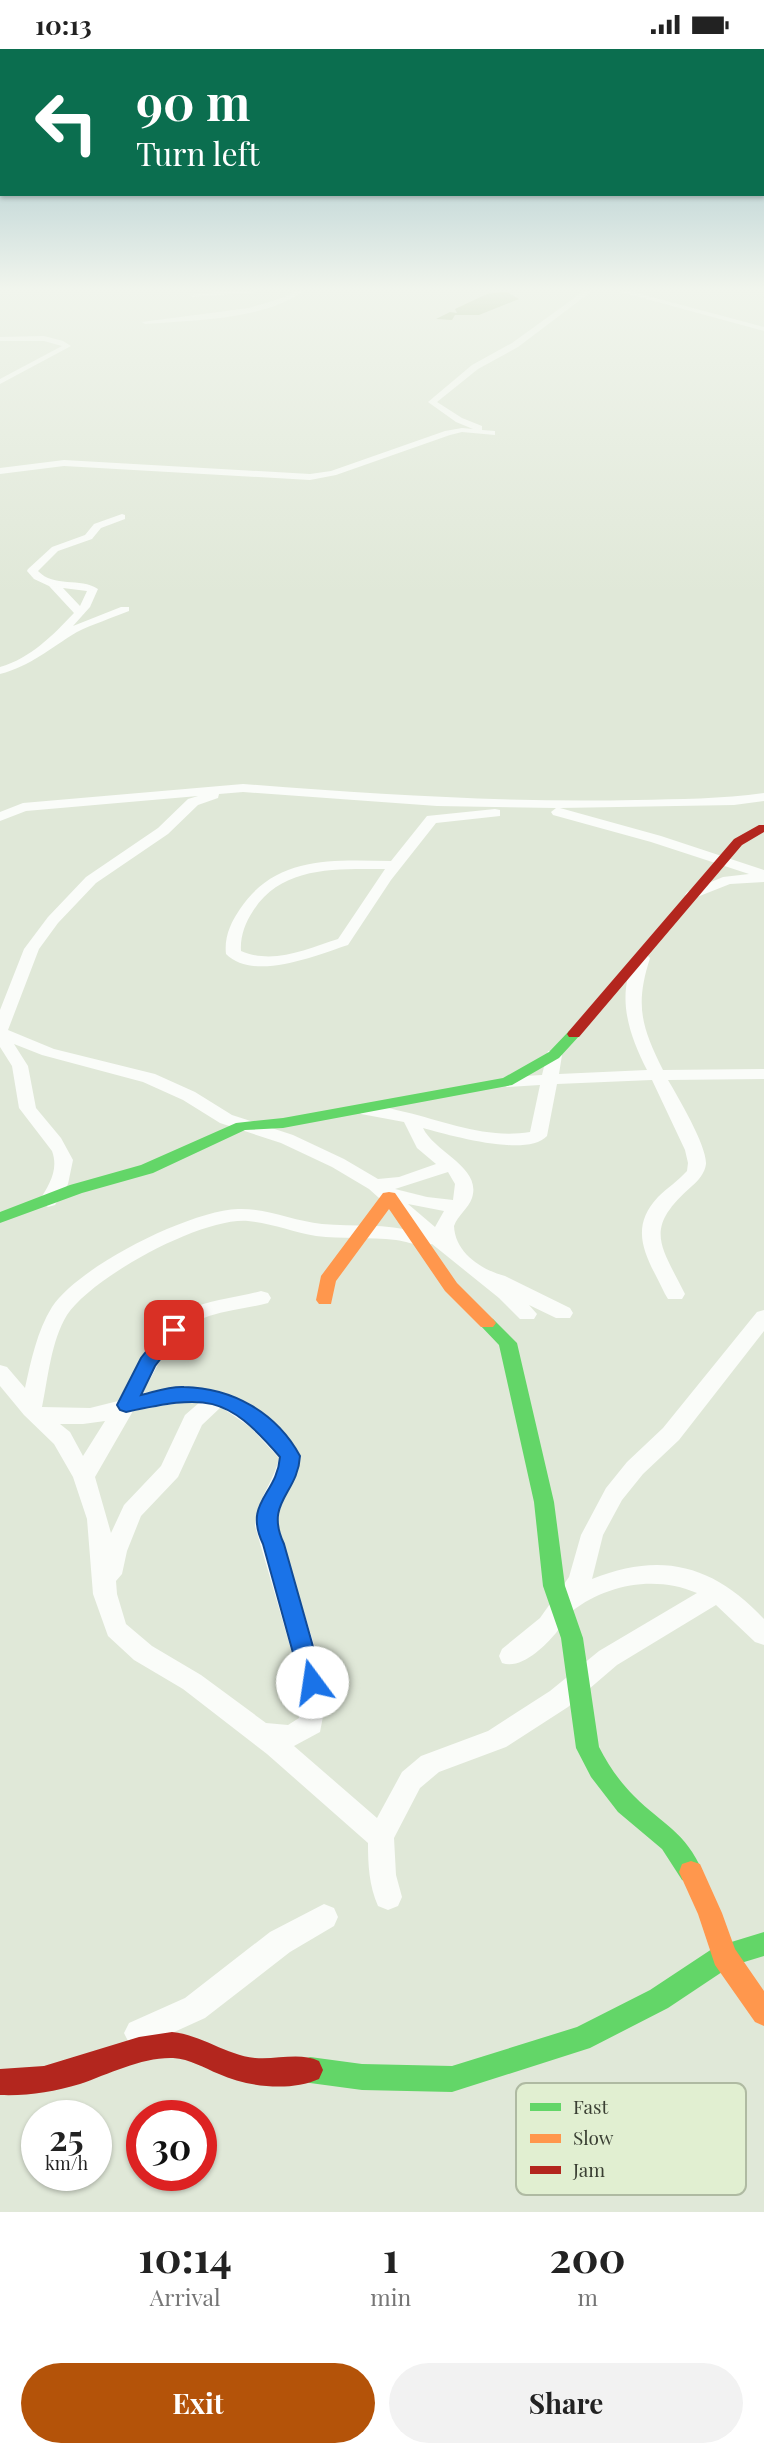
<!DOCTYPE html>
<html lang="en">
<head>
<meta charset="utf-8">
<style>
  :root { --surface:#fff; --page:#f2f2f2; --text:#222; --muted:#767676; --accent:#b45309 }
  body { margin:0; font-family:"Playfair Display",serif; background:var(--page); color:var(--text); height:100vh; display:flex; flex-direction:column; font-size:26px; white-space:nowrap }
  * { box-sizing:border-box; margin:0 }
  p { font-size:23px; color:var(--muted) }
  .icon { flex:none; width:38px; height:38px; fill:none; stroke:currentColor; stroke-width:2; stroke-linecap:round; stroke-linejoin:round }
  .map { position:relative; height:2163px; overflow:hidden }
  .drawer { display:flex; flex-direction:column; background:var(--surface); flex:1 }
  .drawer>* { flex:none }
  .top-card { position:absolute; left:0px; top:0px; width:765px; height:147px; box-shadow:0 2px 5px #0004; background:#0b6e4f; color:#fff; overflow:hidden }
  .speed { position:absolute; left:21px; top:2051px; display:flex; gap:14px; font-size:35px; font-weight:700; text-align:center }
  .speed>* { display:grid; place-content:center; width:91px; height:91px; border-radius:50%; background:var(--surface); box-shadow:0 2px 5px #0004; line-height:1 }
  .speed small { font-size:18px; font-weight:400 }
  .speed .limit { border:10px solid #d22; background:#fff; color:#111 }
  .pin { position:absolute; display:grid; place-items:center; width:60px; height:60px; color:#fff; margin:-30px; border-radius:14px; box-shadow:0 4px 10px #0006 }
  .me { position:absolute; width:77px; margin:-38px; rotate:346deg; stroke-linejoin:round; filter:drop-shadow(0 0 5px #0008) }
  .turn { display:flex; align-items:center; gap:24px; height:147px; padding:0 21px; font-size:32px }
  .turn .icon { width:91px; height:91px; stroke-width:2.5 }
  .turn b { display:block; font-size:49px; line-height:60px }
  .eta { display:flex; justify-content:space-evenly; align-items:center; height:119px; text-align:center }
  .eta b { font-size:42px; font-weight:700; line-height:49px }
  .cta { display:flex; gap:14px; margin-top:auto; padding:14px 21px }
  .cta a { flex:1; height:80px; border-radius:42px; background:var(--accent); color:#fff; font-size:28px; font-weight:700; line-height:80px; text-align:center }
  .cta a+a { background:var(--page); color:var(--text) }
  .status { display:flex; justify-content:space-between; align-items:center; height:49px; padding:0 35px; background:var(--surface); direction:ltr }
  .status svg { height:19px; fill:currentColor }
  .map>svg:first-child { display:block }
  .water { fill:#9eb580 }
  .lines { fill:none; stroke-linecap:round; stroke-linejoin:round }
  .street { fill:#fafcf9; fill-rule:evenodd }
  .fast { fill:#63d668; fill-rule:evenodd }
  .slow { fill:#ff974d; fill-rule:evenodd }
  .jam { fill:#b3261e; fill-rule:evenodd }
  .route { fill:#1a73e8; stroke:#114b97; stroke-width:2 }
  .key { fill:#e1efd1; stroke:#afbaa2; stroke-width:2 }
  .key-label { font-size:19px; fill:#3a3f33 }
</style>
</head>
<body>
<div class="status"><b>10:13</b><svg viewBox="0 0 49 12"><path d="M0 12V9h3v3zM5 12V6h3v6zM10 12V3h3v9zM15 12V0h3v12zM26 1h20v11H26zM47 4h2v5h-2z"/></svg></div>
<div class="map">
<svg width="764" height="2163" viewBox="0 0 764 2163">
  <rect width="100%" height="100%" fill="#e0e8d8"/>
  <polygon class="water" points="500,243 507,243 519,250 479,266 455,266 452,271 436,270 450,263 457,264 455,260 487,245"/>
  <g class="lines">
    <g class="street">
      <polygon points="227,242 272,242 193,248 190,246"/>
      <path d="M 295,242 L 303,242 C 265,271 191,271 145,275 L 142,273 L 249,259 L 285,248 Z"/>
      <polygon points="584,242 592,242 518,298 478,320 437,353 462,369 482,377 482,381 495,382 495,386 462,383 450,386 336,426 310,431 64,417 0,425 0,419 64,411 310,425 331,422 445,382 462,379 473,380 456,373 428,353 472,316 512,294"/>
      <polygon points="617,242 629,242 764,278 764,282"/>
      <polygon points="44,287 63,292 71,297 0,335 0,330 62,297 44,292 0,292 0,288"/>
      <path d="M 122,465 L 125,466 L 125,470 L 101,479 L 92,490 L 58,502 L 38,522 C 54,539 80,528 98,540 L 90,558 L 73,577 L 121,558 L 129,558 L 129,562 C 112,569 93,575 77,583 C 50,599 31,617 0,625 L 0,618 C 31,609 52,587 74,564 L 49,537 L 34,530 L 27,522 L 28,520 L 52,498 L 85,486 L 94,475 ZM 63,539 L 87,542 L 80,557 Z"/>
      <path d="M 243,735 C 374,745 505,754 636,751 C 679,750 722,750 764,744 L 764,752 L 734,756 L 560,759 L 661,787 L 764,821 L 764,833 L 730,835 L 692,850 L 685,846 L 687,843 L 723,828 L 749,825 L 651,793 L 553,766 L 551,763 L 556,759 L 437,757 L 243,743 L 219,745 L 218,749 L 198,756 L 168,785 L 96,834 L 58,874 L 39,900 L 8,981 L 54,1000 L 155,1025 L 195,1043 L 232,1066 L 293,1086 L 344,1110 L 378,1130 L 399,1128 L 436,1115 L 417,1099 L 404,1073 L 361,1065 L 358,1061 L 361,1057 C 375,1054 391,1060 405,1063 C 447,1073 486,1090 530,1083 L 540,1036 L 507,1038 L 499,1033 L 507,1028 L 542,1026 L 548,1002 L 560,1002 L 562,1006 L 559,1025 L 647,1021 C 628,984 615,944 637,906 L 647,906 L 650,909 C 635,956 641,977 663,1021 L 764,1020 L 764,1030 L 668,1031 C 678,1048 707,1097 706,1115 C 705,1124 698,1132 692,1137 C 643,1180 660,1195 685,1245 L 682,1250 L 668,1250 L 665,1245 C 649,1211 626,1182 658,1148 C 667,1139 678,1132 687,1122 L 688,1114 L 685,1101 L 652,1031 L 557,1035 L 547,1087 C 527,1109 449,1086 423,1079 C 435,1104 482,1118 472,1149 C 468,1160 458,1166 454,1177 C 455,1204 482,1221 505,1227 L 570,1259 L 573,1264 L 570,1269 L 556,1269 L 529,1256 L 537,1265 L 534,1270 L 520,1270 L 499,1249 L 432,1195 C 420,1199 407,1192 396,1191 C 369,1188 342,1190 316,1187 C 293,1183 271,1174 248,1172 C 202,1168 92,1228 67,1266 C 51,1292 48,1329 42,1358 L 90,1359 L 118,1352 C 139,1316 153,1271 197,1257 C 218,1250 240,1248 261,1242 L 268,1244 L 271,1249 L 268,1254 C 249,1259 228,1261 209,1267 C 174,1279 159,1314 143,1344 C 193,1333 234,1337 273,1374 C 283,1384 294,1395 301,1407 C 297,1432 278,1451 277,1477 L 322,1621 L 325,1657 L 320,1683 L 294,1697 L 377,1769 L 402,1723 L 421,1707 L 488,1682 L 550,1642 L 599,1602 L 697,1544 C 656,1526 607,1535 572,1562 C 565,1567 562,1576 556,1584 C 544,1598 521,1621 502,1614 L 499,1607 L 502,1600 L 540,1569 L 569,1528 L 581,1486 L 606,1439 L 627,1413 L 663,1379 L 757,1263 L 764,1261 L 764,1282 L 679,1391 L 643,1425 L 622,1451 L 603,1486 L 592,1530 C 661,1502 714,1516 764,1570 L 764,1596 L 755,1593 L 716,1556 L 617,1616 L 568,1658 L 506,1698 L 439,1723 L 420,1739 L 394,1789 L 396,1826 L 402,1848 L 398,1857 L 388,1861 L 378,1857 C 369,1836 368,1816 368,1794 L 267,1705 L 183,1640 L 134,1611 L 108,1587 L 93,1545 L 87,1470 L 73,1428 L 54,1395 L 24,1366 L 0,1337 L 0,1316 L 7,1318 L 25,1339 C 31,1312 37,1282 52,1258 C 79,1217 189,1162 238,1160 C 266,1159 293,1172 322,1175 C 354,1178 386,1174 417,1183 L 369,1140 L 332,1118 L 281,1094 L 220,1074 L 183,1051 L 143,1033 L 42,1006 L 14,995 L 28,1017 L 36,1059 L 61,1089 L 73,1111 L 68,1135 L 55,1156 L 48,1158 L 39,1152 C 49,1136 59,1121 52,1102 L 19,1059 L 12,1017 L 0,998 L 0,961 L 24,900 L 48,868 L 86,828 L 158,779 L 188,750 L 198,747 L 26,762 L 0,772 L 0,763 L 23,754 ZM 448,1123 L 455,1135 L 453,1151 L 427,1148 L 395,1140 ZM 408,1155 L 444,1162 L 435,1178 ZM 190,1352 L 200,1353 L 185,1366 L 161,1417 L 124,1456 L 111,1484 L 95,1428 L 133,1362 ZM 221,1358 L 250,1378 L 279,1409 C 274,1433 256,1451 255,1477 L 297,1621 L 299,1669 L 288,1676 L 266,1674 L 201,1626 L 152,1597 L 126,1575 L 117,1545 L 116,1532 L 122,1525 L 127,1502 L 141,1467 L 178,1428 L 202,1376 ZM 105,1372 L 83,1407 L 70,1383 L 60,1375 L 83,1375 Z"/>
      <path d="M 495,760 L 500,761 L 500,767 L 436,774 L 391,831 L 348,896 C 317,906 254,933 226,905 C 224,888 231,873 240,860 C 276,806 333,811 391,812 L 427,767 ZM 385,820 L 338,890 C 306,900 274,916 241,902 C 240,888 245,874 253,862 C 282,816 337,820 385,820 Z"/>
      <polygon points="324,1855 334,1859 338,1868 334,1877 290,1903 205,1969 139,1999 129,1994 124,1984 129,1974 185,1949 270,1883"/>
    </g>
    <g class="fast">
      <polygon points="574,981 581,985 559,1009 512,1036 283,1079 245,1081 153,1124 82,1144 0,1174 0,1163 70,1136 141,1116 236,1074 283,1069 503,1029 549,1003 569,982"/>
      <path d="M 487,1268 L 493,1270 L 517,1294 L 554,1453 L 565,1537 L 583,1589 L 599,1698 C 608,1716 620,1733 634,1747 C 663,1776 685,1782 703,1823 L 700,1831 L 691,1834 L 682,1831 L 662,1800 L 618,1763 L 591,1728 L 576,1699 L 561,1589 L 543,1537 L 534,1453 L 499,1296 L 478,1274 L 481,1270 Z"/>
      <polygon points="764,1883 764,1907 731,1917 668,1959 590,1999 452,2043 362,2041 310,2034 301,2030 297,2021 301,2012 310,2008 362,2015 452,2017 577,1978 650,1941 715,1898"/>
    </g>
    <g class="slow">
      <polygon points="389,1143 395,1144 457,1234 493,1270 496,1274 493,1278 481,1278 445,1242 389,1160 336,1232 331,1255 319,1255 316,1251 321,1227 383,1144"/>
      <polygon points="691,1812 700,1815 722,1864 735,1900 764,1942 764,1977 755,1973 715,1916 698,1865 679,1823 682,1815"/>
    </g>
    <g class="jam">
      <polygon points="759,776 764,776 764,783 742,796 579,988 569,988 567,985 569,982 734,790"/>
      <path d="M 172,1983 C 202,1986 226,2006 255,2009 C 276,2011 300,2003 319,2012 L 323,2021 L 319,2030 C 290,2043 248,2038 219,2025 C 204,2019 190,2010 173,2009 C 142,2008 109,2025 80,2035 C 53,2043 28,2047 0,2046 L 0,2020 L 44,2017 L 139,1988 Z"/>
    </g>
  </g>
  <linearGradient id="sky" x2="0" y2="1"><stop stop-color="#8ab4be"/><stop offset="0.44" stop-color="#f1f5ed"/><stop offset="1" stop-color="#f1f5ed" stop-opacity="0"/></linearGradient>
  <rect width="764" height="545" fill="url(#sky)"/>
  <path class="route" d="M 174,1274 L 180,1276 L 183,1281 L 155,1317 L 141,1346 C 154,1343 170,1337 184,1338 C 232,1339 276,1363 300,1407 C 298,1445 264,1453 284,1495 L 323,1633 L 320,1640 L 312,1642 L 304,1640 L 301,1633 L 263,1495 C 243,1453 277,1446 280,1408 C 225,1344 206,1346 126,1363 L 120,1361 L 117,1356 L 141,1309 L 167,1276 Z"/>
  <rect x="516" y="2034" width="230" height="112" rx="10" class="key"/>
  <rect x="530" y="2054" width="31" height="8" fill="#63d668"/>
  <rect x="530" y="2085" width="31" height="9" fill="#ff974d"/>
  <rect x="530" y="2117" width="31" height="8" fill="#b3261e"/>
  <g class="key-label">
    <text x="573" y="2065">Fast</text>
    <text x="573" y="2096">Slow</text>
    <text x="573" y="2128">Jam</text>
  </g>
</svg>
<div class="speed"><div>25<small>km/h</small></div><div class="limit">30</div></div>
<div class="pin" style="left:174px;top:1281px;background:#d93025"><svg class="icon" aria-label="arrive" viewBox="0 0 24 24"><path d="M6 21V4h12l-3 4 3 4H6"/></svg></div>
<svg class="me" style="left:312px;top:1633px" viewBox="-20 -20 40 40"><circle r="19" fill="#fff"/><path d="M0-13L10 11 0 6-10 11z" fill="#1a73e8"/></svg>
<div class="top-card">
<div class="turn"><svg class="icon" aria-label="left" viewBox="0 0 24 24"><path d="M17 20v-9H6M10 6l-5 5 5 5"/></svg><div><b>90 m</b>Turn left</div></div>
</div>
</div>
<section class="drawer">
<div class="eta">
<div><b>10:14</b><p>Arrival</p></div>
<div><b>1</b><p>min</p></div>
<div><b>200</b><p>m</p></div>
</div>
<div class="cta"><a>Exit</a><a>Share</a></div>
</section>
</body>
</html>
